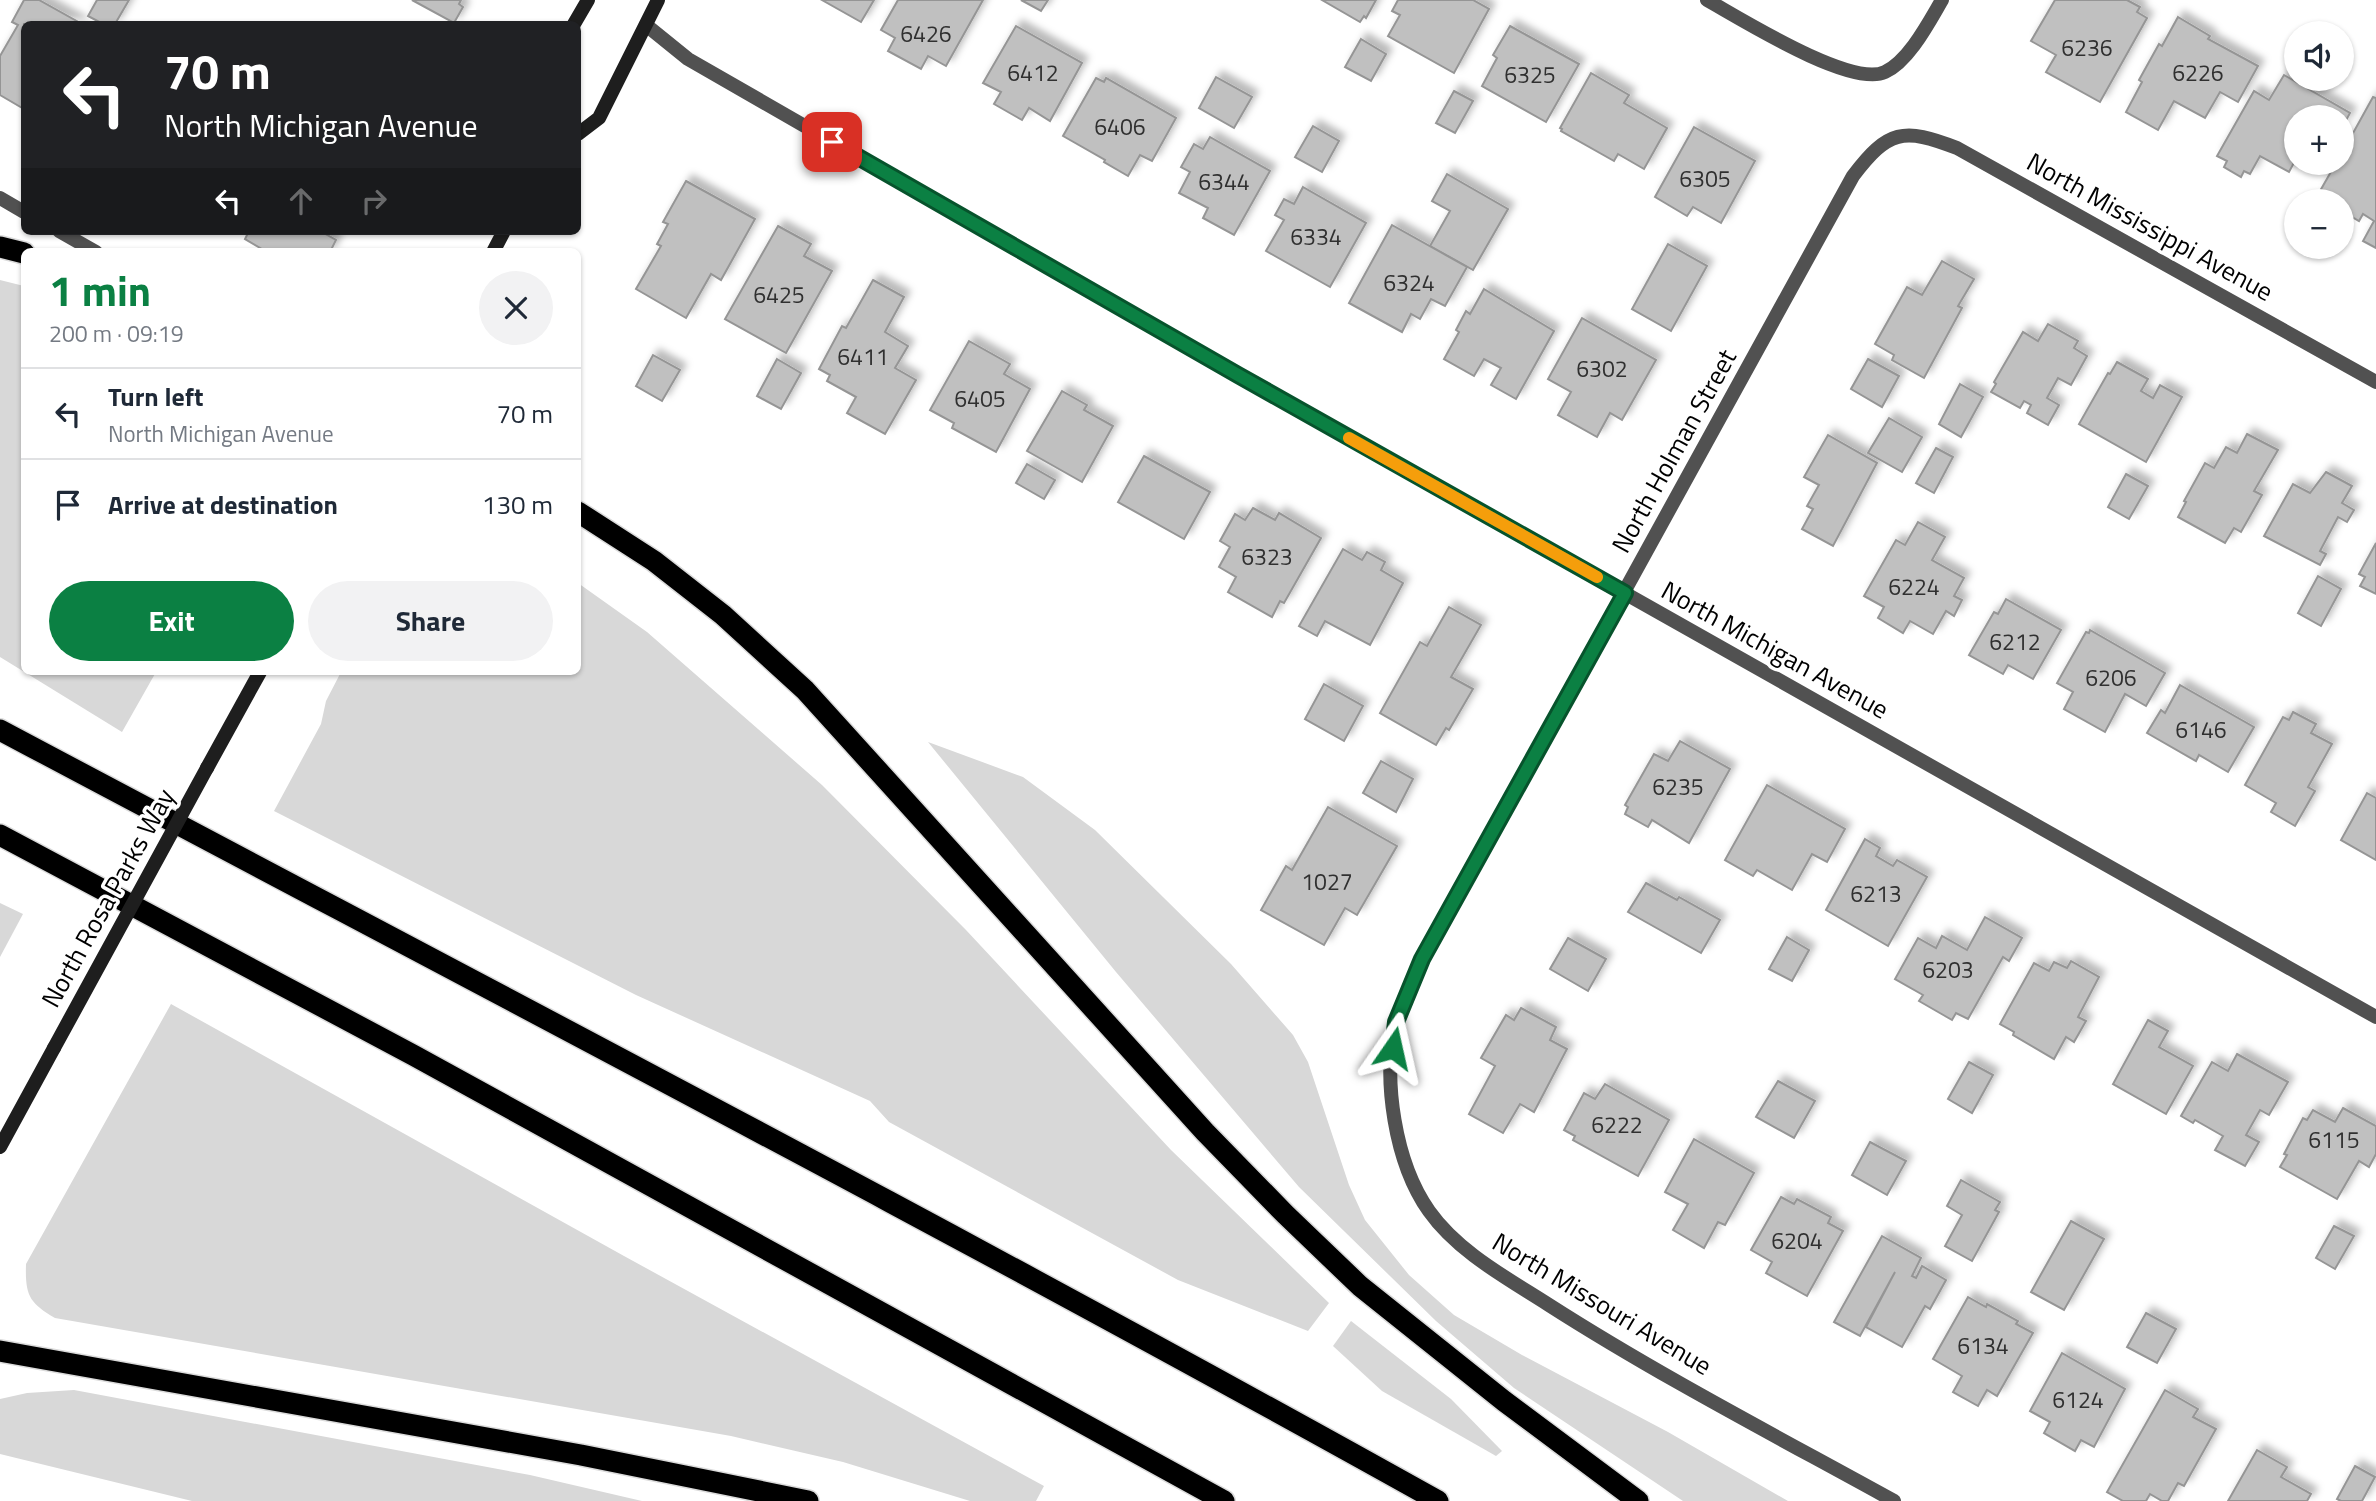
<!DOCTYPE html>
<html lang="en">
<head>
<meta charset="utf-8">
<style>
  :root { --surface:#fff; --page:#f2f2f3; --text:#1f2937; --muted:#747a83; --line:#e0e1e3; --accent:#0b8043 }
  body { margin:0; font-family:"Titillium Web",sans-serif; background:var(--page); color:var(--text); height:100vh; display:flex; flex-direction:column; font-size:26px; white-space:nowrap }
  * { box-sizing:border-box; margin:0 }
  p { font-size:23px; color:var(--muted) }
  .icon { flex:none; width:38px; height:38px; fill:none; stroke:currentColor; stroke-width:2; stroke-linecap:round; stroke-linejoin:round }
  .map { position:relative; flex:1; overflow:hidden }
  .side { position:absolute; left:21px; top:248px; width:560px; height:427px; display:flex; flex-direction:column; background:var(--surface); border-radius:10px; box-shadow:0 2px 5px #0004 }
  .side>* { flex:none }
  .guide { position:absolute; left:21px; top:21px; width:560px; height:214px; border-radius:10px; box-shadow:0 2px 5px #0004; background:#202124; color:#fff; overflow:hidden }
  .controls { position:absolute; left:2284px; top:21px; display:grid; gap:14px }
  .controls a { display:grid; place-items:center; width:70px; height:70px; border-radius:50%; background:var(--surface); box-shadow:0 2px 5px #0004; font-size:35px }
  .pin { position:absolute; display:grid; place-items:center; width:60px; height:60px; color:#fff; margin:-30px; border-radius:14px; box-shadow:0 4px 10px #0006 }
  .me { position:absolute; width:77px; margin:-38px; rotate:11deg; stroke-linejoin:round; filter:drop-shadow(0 0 5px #0008) }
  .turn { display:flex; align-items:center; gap:24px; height:147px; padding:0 28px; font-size:32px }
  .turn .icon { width:91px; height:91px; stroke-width:2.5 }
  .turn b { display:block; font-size:49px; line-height:60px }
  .lanes { display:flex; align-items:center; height:66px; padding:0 28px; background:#0003; justify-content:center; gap:35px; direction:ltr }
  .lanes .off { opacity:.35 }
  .round { display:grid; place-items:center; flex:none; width:74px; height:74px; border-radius:37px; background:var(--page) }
  .head { display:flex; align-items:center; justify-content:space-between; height:119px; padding:0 28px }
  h1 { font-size:42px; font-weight:700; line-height:52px; color:var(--accent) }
  .primary-button { display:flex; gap:14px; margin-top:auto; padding:14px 28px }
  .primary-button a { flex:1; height:80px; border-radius:42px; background:var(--accent); color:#fff; font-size:28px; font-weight:700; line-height:80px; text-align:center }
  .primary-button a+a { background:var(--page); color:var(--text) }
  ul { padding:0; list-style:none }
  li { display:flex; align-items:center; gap:21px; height:91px; padding:0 28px; border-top:2px solid var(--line) }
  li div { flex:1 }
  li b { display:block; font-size:26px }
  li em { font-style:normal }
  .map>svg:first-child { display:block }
  .green { fill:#d8d8d8 }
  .building { fill:#c0c0c0; stroke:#959595; stroke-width:2; filter:url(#shadow) }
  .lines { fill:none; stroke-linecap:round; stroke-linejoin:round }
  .highway-casing { stroke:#dbdbdb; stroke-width:24 }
  .street { stroke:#515151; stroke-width:14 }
  .secondary { stroke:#1e1e1e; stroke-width:14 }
  .highway { stroke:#000; stroke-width:21 }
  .secondary-bridge { stroke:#1e1e1e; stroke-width:14 }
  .route-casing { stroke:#07532c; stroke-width:18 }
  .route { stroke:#0b8043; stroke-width:12 }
  .slow { stroke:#f59e0b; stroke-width:12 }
  .labels { text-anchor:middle; stroke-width:7; stroke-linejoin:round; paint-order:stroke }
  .number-label { font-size:23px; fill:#303030 }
  .street-label { font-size:26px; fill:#000; stroke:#fff }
</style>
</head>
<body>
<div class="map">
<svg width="2376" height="1501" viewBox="0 0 2376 1501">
  <defs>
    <filter id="shadow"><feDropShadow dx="6" dy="-6" stdDeviation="3.5" flood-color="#0004"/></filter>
  </defs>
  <rect width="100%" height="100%" fill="#fff"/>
  <g class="green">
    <polygon points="0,280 24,286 24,672 156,672 122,732 0,657"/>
    <polygon points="578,583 647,632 822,785 966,930 1171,1150 1329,1303 1308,1331 1178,1280 889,1122 870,1101 636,995 274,811 321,724 326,701 341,672 578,672"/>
    <polygon points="928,742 1023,777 1095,830 1231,964 1293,1035 1308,1062 1349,1185 1365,1220 1409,1275 1454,1315 1522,1355 1668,1432 1788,1501 1683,1501 1514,1388 1436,1321 1299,1187 1116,972"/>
    <polygon points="0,903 23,914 0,957"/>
    <path d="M 171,1004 L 624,1256 L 1044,1486 L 1036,1501 L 970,1501 L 843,1462 L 731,1436 L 55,1318 C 29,1303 25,1295 26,1264 Z"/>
    <polygon points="1351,1321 1451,1399 1502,1451 1496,1456 1382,1391 1333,1346"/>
    <polygon points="74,1390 530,1475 642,1501 192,1501 0,1454 0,1399 27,1393"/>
  </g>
  <g class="building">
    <polygon points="24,0 39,0 82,24 24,24 24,109 0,95 0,56 18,25 12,22"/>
    <polygon points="97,0 129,0 115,24 103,24 88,16"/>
    <polygon points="412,0 461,0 459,4 463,7 454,23"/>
    <polygon points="822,0 874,0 861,22"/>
    <polygon points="898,0 983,0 946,66 928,56 921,69 888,51 895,38 881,30"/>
    <polygon points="1021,0 1048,0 1041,11"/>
    <polygon points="1322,0 1376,0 1366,18 1364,16 1360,22"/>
    <polygon points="1398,0 1473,0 1489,9 1454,73 1388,36 1400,15 1392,11"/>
    <polygon points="2055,0 2127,0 2140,7 2137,12 2147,18 2100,102 2046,72 2056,55 2031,41"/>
    <polygon points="2178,17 2210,36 2208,39 2258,66 2238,102 2220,92 2205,118 2174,101 2158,130 2126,112 2142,82 2139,80 2159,44 2162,46"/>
    <polygon points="1016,26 1082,63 1050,121 1029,108 1022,120 994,104 1001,92 983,83"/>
    <polygon points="1510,26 1579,64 1546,122 1482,86 1497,58 1493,55"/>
    <polygon points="1361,39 1386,54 1371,81 1345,67"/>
    <polygon points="1591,73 1629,95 1624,103 1667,128 1644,169 1618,154 1614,161 1561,131 1562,129 1560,128"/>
    <polygon points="2284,75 2350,113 2342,128 2342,117 2296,117 2296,159 2289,172 2260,156 2250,174 2244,171 2241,177 2224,167 2227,161 2217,156 2254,91 2269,100"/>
    <polygon points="1216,77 1252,97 1234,128 1199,108"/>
    <polygon points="1096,78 1104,82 1106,78 1176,118 1152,161 1140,155 1128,176 1104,162 1105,160 1063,136"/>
    <polygon points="1454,91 1473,101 1455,133 1436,123"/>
    <polygon points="2373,97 2376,98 2376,248 2363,241 2374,221 2363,214 2359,221 2342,211 2342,201 2335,201 2320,191 2336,163 2342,163 2342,153"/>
    <polygon points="1313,126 1339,141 1322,172 1295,157"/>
    <polygon points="1694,127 1755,161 1721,223 1693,207 1687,216 1655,197"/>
    <polygon points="1210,137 1270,171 1234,235 1203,218 1208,208 1179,193 1190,172 1181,167 1194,144 1203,149"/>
    <polygon points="1447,174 1508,209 1473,270 1430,246 1450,211 1432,201"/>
    <polygon points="686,181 755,219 721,280 711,274 686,318 636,289 661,246 657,244 668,224 663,222"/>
    <polygon points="1303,187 1366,223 1330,287 1266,251 1284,220 1275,215 1284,199 1294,204"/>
    <polygon points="1392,225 1467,267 1445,306 1431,299 1420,319 1411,314 1402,332 1349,303"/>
    <polygon points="778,226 811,244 804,256 832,271 786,353 725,319"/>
    <polygon points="249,231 320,231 336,240 330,252 267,252 245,239"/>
    <polygon points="1668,244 1707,266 1671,331 1632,309"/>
    <polygon points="1942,261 1974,279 1958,306 1962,308 1924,378 1892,360 1894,355 1875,344 1907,287 1922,295"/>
    <polygon points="873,280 904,297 885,332 908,346 895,368 916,380 885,434 847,413 856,397 827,381 830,375 819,369 842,326 846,328"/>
    <polygon points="1484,289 1554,331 1516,399 1491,385 1501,368 1484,359 1474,376 1444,359 1459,332 1456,330 1466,311 1470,314"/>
    <polygon points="1582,318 1656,360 1622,420 1610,413 1597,437 1558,415 1571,392 1548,379"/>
    <polygon points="2048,324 2078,341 2074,348 2087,356 2071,385 2058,378 2047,398 2059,405 2048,425 2027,413 2031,405 2024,401 2020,408 1991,392 1996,384 1994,382 2023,332 2038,341"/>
    <polygon points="969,341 1010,364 1004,374 1030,389 996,452 952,428 954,423 930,410"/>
    <polygon points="653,355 680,370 662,401 636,386"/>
    <polygon points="777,359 801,373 781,409 757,396"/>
    <polygon points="1868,359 1899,376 1882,407 1851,389"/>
    <polygon points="2117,362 2148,379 2141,391 2153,398 2160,385 2182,397 2146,462 2079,424 2108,373 2110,374"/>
    <polygon points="1960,384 1983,397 1961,437 1939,424"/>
    <polygon points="1062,391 1087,405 1084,410 1113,426 1082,482 1027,451"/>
    <polygon points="1889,418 1922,437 1902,472 1868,453"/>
    <polygon points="2247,434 2278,450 2254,491 2262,495 2241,532 2234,528 2225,543 2178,517 2186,502 2184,501 2205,463 2214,468 2226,447 2237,453"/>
    <polygon points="1828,435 1877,463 1833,546 1802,529 1813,509 1807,506 1819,485 1804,477"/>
    <polygon points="1936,448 1953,457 1934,493 1916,483"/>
    <polygon points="1144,456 1210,492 1184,539 1118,502"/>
    <polygon points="1027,464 1055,480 1044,499 1016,483"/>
    <polygon points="2326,472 2352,486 2342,503 2354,510 2347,522 2338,517 2320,551 2326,554 2320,565 2264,536 2293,484 2310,493"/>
    <polygon points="2126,474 2148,486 2129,519 2108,507"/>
    <polygon points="1253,508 1275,520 1279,513 1321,538 1284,603 1280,601 1272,617 1228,592 1236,577 1219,567 1230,547 1220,541 1235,514 1245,520"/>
    <polygon points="1918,522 1945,537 1932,560 1964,578 1954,596 1962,600 1954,616 1946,611 1933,634 1910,621 1903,633 1878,618 1884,607 1864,596 1896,540 1905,545"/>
    <polygon points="2376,543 2376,594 2360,586 2365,577 2359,574"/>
    <polygon points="1343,549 1362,560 1367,552 1385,562 1381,570 1403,583 1370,645 1325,621 1317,636 1299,626"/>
    <polygon points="2318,576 2341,589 2321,626 2298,613"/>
    <polygon points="2006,599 2061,630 2033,679 2008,665 2003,674 1969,655 1994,612 1998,614"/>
    <polygon points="1449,607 1481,625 1451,677 1473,689 1449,730 1446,728 1436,745 1380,713 1420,642 1427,646"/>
    <polygon points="2090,630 2165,673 2146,706 2125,694 2105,732 2064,709 2073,692 2057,683 2086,632 2089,633"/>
    <polygon points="1324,684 1363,706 1344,741 1305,719"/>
    <polygon points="2180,685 2254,727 2228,772 2199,755 2196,761 2147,733 2161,710 2165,713"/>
    <polygon points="2293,712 2316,724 2311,733 2332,744 2308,787 2315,791 2295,826 2271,812 2276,803 2245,785 2283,717 2289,720"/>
    <polygon points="1680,741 1730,769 1689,843 1652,820 1648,827 1625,814 1628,807 1625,805 1654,754 1668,761"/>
    <polygon points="1381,761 1413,779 1396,812 1363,793"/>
    <polygon points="1767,785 1845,829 1827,862 1812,854 1792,890 1757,870 1753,876 1725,860"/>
    <polygon points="2367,793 2376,798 2376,860 2341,840"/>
    <polygon points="1328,807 1397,846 1357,915 1345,908 1324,945 1261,910 1286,866 1292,870"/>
    <polygon points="1865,839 1880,848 1876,856 1893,866 1897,860 1927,877 1888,946 1826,910"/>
    <polygon points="1646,883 1677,900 1679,897 1720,920 1701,953 1628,912"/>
    <polygon points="1985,917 2022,938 2009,961 2003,957 1968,1019 1956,1013 1952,1020 1919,1001 1923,995 1895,979 1918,938 1936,948 1942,936 1967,950"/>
    <polygon points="1787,937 1809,950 1792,981 1769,969"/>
    <polygon points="1568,938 1606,959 1588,991 1550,969"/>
    <polygon points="2071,961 2099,977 2078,1017 2086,1021 2074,1042 2066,1037 2054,1059 2013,1035 2014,1032 2000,1024 2034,963 2049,971 2054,962 2067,968"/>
    <polygon points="1521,1008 1556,1027 1550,1040 1567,1049 1534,1112 1520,1104 1503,1133 1469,1114 1495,1066 1481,1058 1506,1015 1514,1020"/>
    <polygon points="2148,1020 2168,1031 2159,1047 2193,1066 2166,1114 2113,1084"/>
    <polygon points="2237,1054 2288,1082 2269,1115 2260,1110 2246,1135 2259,1142 2245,1166 2215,1150 2223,1136 2195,1120 2193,1123 2181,1116 2212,1062 2228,1071"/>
    <polygon points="1969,1062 1993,1075 1972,1113 1948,1099"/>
    <polygon points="1778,1081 1815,1101 1794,1138 1756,1117"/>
    <polygon points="1605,1084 1669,1120 1638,1176 1573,1140 1575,1136 1564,1130 1584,1093 1595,1099"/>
    <polygon points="2343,1108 2376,1126 2376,1154 2369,1167 2359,1161 2337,1199 2280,1167 2287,1155 2284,1154 2303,1118 2307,1120 2313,1110 2335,1122"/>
    <polygon points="1694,1139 1754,1173 1725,1225 1718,1222 1704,1248 1673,1230 1688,1204 1665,1192"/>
    <polygon points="1870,1142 1906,1161 1887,1195 1852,1175"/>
    <polygon points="1961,1180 2000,1202 1995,1210 1999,1212 1972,1261 1945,1246 1962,1215 1947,1206"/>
    <polygon points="1781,1197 1794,1204 1797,1199 1831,1217 1828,1223 1843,1231 1807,1296 1766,1273 1772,1262 1751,1250"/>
    <polygon points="2071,1221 2104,1239 2064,1310 2031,1292"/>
    <polygon points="2334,1226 2354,1236 2335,1269 2316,1258"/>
    <polygon points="1882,1236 1921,1258 1912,1276 1916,1278 1922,1266 1946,1280 1930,1309 1925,1306 1902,1347 1866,1327 1895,1272 1860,1336 1834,1322"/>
    <polygon points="1968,1297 1986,1307 1987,1304 2018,1321 2016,1324 2033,1333 1997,1396 1987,1390 1978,1406 1953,1392 1962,1376 1933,1359"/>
    <polygon points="2146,1313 2176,1329 2157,1363 2127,1347"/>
    <polygon points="2062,1353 2125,1389 2094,1447 2081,1440 2075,1451 2044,1433 2050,1422 2030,1411"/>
    <polygon points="2165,1390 2198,1409 2193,1417 2216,1429 2184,1486 2178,1483 2168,1501 2162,1501 2150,1494 2146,1501 2123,1501 2107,1492"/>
    <polygon points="2257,1450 2287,1467 2281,1477 2311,1494 2307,1501 2228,1501"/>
    <polygon points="2355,1466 2375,1477 2362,1501 2341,1501 2337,1499"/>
  </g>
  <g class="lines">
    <defs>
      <g id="highway">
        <polyline points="0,247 24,253"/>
        <polyline points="578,512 654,561 723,615 805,690 1205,1132 1285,1214 1360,1286 1504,1401 1638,1501"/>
        <path d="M 0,730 C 480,985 963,1236 1438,1501"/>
        <polyline points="0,835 413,1055 1224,1501"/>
        <polyline points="0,1351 581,1455 808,1501"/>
      </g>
    </defs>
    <use href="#highway" class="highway-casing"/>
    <g class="street">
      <path d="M 1707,0 C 1741,19 1851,88 1885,72 C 1909,61 1929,22 1942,0"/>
      <polyline points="646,25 688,59 1238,375 2376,1017"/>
      <polyline points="0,198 24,212"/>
      <polyline points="59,231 96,252"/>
      <path d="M 1894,1501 C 1778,1437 1660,1376 1549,1305 C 1507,1278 1458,1252 1429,1211 C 1395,1163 1382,1079 1396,1023 C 1402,1001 1413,979 1422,959 L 1853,176 C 1888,130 1903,127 1957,148 L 2376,382"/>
    </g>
    <g class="secondary">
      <polyline points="574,24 588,0"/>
      <polyline points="578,134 599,118 658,0"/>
      <polyline points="493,252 504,231"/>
      <polyline points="207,768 260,672"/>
      <polyline points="0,1147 54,1048"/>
    </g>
    <use href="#highway" class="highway"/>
    <polyline class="secondary-bridge" points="54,1048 207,768"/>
  </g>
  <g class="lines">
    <defs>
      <polyline id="route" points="832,142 1238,375 1625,593 1422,959 1396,1022 1393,1048"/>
    </defs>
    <use href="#route" class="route-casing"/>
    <use href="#route" class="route"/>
    <polyline class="slow" points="1349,438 1597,577"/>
  </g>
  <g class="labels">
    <g class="number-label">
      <text x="926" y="42">6426</text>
      <text x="2087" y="56">6236</text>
      <text x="1033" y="81">6412</text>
      <text x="2198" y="81">6226</text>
      <text x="1530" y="83">6325</text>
      <text x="1120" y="135">6406</text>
      <text x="1705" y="187">6305</text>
      <text x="1224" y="190">6344</text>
      <text x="1316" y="245">6334</text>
      <text x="1409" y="291">6324</text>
      <text x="779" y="303">6425</text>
      <text x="863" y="365">6411</text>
      <text x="1602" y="377">6302</text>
      <text x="980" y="407">6405</text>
      <text x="1267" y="565">6323</text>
      <text x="1914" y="595">6224</text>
      <text x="2015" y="650">6212</text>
      <text x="2111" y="686">6206</text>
      <text x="2201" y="738">6146</text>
      <text x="1678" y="795">6235</text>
      <text x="1327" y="890">1027</text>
      <text x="1876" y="902">6213</text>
      <text x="1948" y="978">6203</text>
      <text x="1617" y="1133">6222</text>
      <text x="2334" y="1148">6115</text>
      <text x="1797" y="1249">6204</text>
      <text x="1983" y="1354">6134</text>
      <text x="2078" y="1408">6124</text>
    </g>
    <g class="street-label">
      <text transform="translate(2150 227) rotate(29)" y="9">North Mississippi Avenue</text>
      <text transform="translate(1674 451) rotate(-61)" y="9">North Holman Street</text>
      <text transform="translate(1775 650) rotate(29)" y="9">North Michigan Avenue</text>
      <text transform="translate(108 898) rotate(-61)" y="9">North Rosa Parks Way</text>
      <text transform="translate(1602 1304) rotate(31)" y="9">North Missouri Avenue</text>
    </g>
  </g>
</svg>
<div class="controls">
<a><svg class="icon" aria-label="sound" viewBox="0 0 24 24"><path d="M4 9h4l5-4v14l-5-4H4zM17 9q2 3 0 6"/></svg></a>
<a>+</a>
<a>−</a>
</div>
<div class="pin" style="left:832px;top:142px;background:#d93025"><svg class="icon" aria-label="arrive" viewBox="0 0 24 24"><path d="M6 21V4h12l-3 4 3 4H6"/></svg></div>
<svg class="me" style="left:1393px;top:1048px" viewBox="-20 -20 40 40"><path d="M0-17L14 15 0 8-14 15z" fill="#0b8043" stroke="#fff" stroke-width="4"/></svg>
<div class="guide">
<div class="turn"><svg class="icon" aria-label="left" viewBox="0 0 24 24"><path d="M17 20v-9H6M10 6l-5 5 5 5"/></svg><div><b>70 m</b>North Michigan Avenue</div></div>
<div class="lanes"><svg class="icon" aria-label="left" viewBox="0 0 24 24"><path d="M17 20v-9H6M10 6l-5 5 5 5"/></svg><svg class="icon off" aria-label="ahead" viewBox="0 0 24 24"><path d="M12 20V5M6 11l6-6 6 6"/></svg><svg class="icon off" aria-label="right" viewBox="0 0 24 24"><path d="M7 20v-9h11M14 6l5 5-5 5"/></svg></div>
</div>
<section class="side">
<div class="head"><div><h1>1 min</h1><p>200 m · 09:19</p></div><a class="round"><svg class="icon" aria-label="close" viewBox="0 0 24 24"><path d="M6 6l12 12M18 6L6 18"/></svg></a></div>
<ul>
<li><svg class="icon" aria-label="left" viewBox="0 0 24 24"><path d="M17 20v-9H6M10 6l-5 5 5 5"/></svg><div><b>Turn left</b><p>North Michigan Avenue</p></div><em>70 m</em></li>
<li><svg class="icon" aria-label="arrive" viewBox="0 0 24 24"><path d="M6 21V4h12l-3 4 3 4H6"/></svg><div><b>Arrive at destination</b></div><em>130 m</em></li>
</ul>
<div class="primary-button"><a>Exit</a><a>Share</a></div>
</section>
</div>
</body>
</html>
